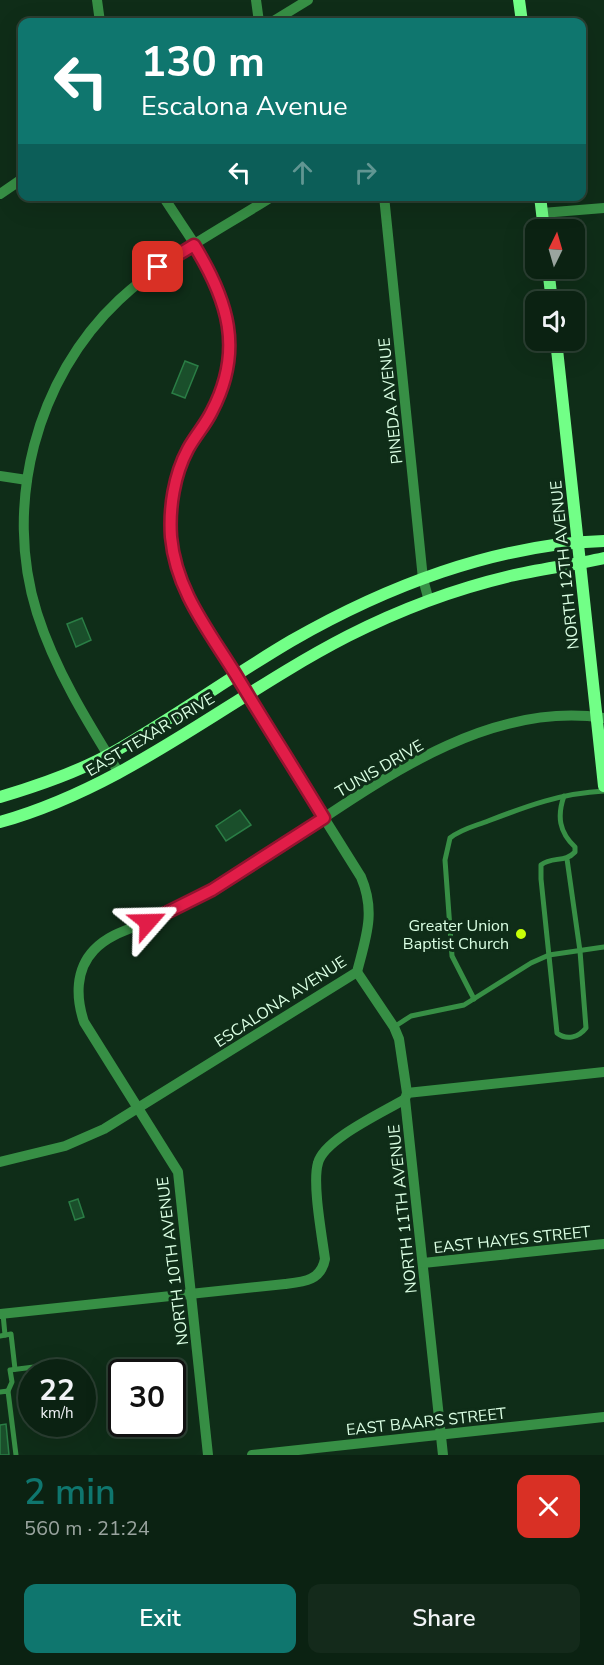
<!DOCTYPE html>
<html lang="en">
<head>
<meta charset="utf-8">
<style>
  :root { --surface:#0b2212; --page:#142a1b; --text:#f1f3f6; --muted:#9aa49f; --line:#2b3f32; --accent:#0f766e }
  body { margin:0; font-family:"Nunito Sans",sans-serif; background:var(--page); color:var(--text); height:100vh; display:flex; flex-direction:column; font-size:22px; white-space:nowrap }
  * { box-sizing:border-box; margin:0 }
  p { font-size:20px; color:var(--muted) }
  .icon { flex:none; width:33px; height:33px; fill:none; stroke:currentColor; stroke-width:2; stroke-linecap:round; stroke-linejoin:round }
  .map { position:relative; height:1455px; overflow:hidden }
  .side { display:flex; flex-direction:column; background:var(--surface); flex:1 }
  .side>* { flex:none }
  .banner { position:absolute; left:18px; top:18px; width:568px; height:183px; border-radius:12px; box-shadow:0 6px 24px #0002,0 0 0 2px var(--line); background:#0f766e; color:#fff; overflow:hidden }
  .needle { width:39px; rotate:5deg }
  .buttons { position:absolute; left:525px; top:219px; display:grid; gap:12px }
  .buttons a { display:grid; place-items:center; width:60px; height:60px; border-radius:12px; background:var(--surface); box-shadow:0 6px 24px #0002,0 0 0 2px var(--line); font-size:30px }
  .speed { position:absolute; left:18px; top:1359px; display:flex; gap:12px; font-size:30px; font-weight:700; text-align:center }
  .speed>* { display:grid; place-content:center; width:78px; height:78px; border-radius:50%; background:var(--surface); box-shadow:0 6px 24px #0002,0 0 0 2px var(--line); line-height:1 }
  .speed small { font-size:15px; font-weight:400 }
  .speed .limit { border:3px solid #111; border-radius:9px; background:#fff; color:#111 }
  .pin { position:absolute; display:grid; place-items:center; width:51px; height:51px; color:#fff; margin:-26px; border-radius:12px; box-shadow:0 3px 9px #0006 }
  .me { position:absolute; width:66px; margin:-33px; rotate:65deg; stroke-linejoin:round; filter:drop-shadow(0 0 4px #0008) }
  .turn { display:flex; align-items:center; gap:21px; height:126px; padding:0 24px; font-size:27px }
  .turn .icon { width:78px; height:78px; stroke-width:2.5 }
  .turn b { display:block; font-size:42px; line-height:51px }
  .lanes { display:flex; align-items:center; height:57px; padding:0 24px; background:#0003; justify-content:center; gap:30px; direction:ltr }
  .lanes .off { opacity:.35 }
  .round { display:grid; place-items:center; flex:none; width:63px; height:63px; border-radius:12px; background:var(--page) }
  .headline { display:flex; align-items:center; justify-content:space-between; height:102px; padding:0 24px }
  h1 { font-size:36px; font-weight:600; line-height:45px; color:var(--accent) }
  .action { display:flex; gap:12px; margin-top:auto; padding:12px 24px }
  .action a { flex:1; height:69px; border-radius:12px; background:var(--accent); color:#fff; font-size:24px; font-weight:600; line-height:69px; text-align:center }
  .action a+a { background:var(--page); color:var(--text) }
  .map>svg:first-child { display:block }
  .building { fill:#1a4f2b; stroke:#2a7d45; stroke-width:1.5 }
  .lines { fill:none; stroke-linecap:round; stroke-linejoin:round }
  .lane { stroke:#378f45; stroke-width:5 }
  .street { stroke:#378f45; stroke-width:10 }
  .secondary { stroke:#72ff87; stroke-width:12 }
  .route-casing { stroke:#92132f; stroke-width:15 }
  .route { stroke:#e11d48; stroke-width:10 }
  .poi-dot { fill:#c8ff07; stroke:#0f2d18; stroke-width:2 }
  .labels { text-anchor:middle; stroke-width:6; stroke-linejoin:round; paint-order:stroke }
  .street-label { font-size:16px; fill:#dbffe4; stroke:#0f2d18 }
  .poi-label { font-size:16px; fill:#dbffe4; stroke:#0f2d18; text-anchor:end }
</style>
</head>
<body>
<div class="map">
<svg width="604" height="1455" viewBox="0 0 604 1455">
  <rect width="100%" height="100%" fill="#0f2d18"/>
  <g class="building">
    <polygon points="185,361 198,366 185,398 172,393"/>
    <polygon points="82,618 91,640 76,647 67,624"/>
    <polygon points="240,810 251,825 226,841 216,826"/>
    <polygon points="78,1199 84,1217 75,1220 69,1202"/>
    <polygon points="6,1424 9,1455 0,1455 0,1425"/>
  </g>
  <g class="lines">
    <g class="lane">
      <path d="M 564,796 C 557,816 559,832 575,847 L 575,852 C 565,863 552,856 541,865 L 541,879 L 557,1033 C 567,1041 579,1037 586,1028 L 580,951 L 567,859"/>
      <path d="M 474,999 L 452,956 L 445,860 L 450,838 C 461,829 475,826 488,821 C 527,806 562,793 604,791"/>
      <polyline points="394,1027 411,1016 464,1005 531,963 549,955 604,947"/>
      <polyline points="3,1314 5,1335"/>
      <polyline points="0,1336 11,1334 15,1369"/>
      <polyline points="8,1391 12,1382 10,1370 50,1365"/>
      <polyline points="0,1392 8,1391 16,1455"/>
    </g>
    <g class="street">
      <polyline points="97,0 100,22"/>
      <polyline points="256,0 259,22"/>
      <polyline points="272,22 308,0"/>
      <polyline points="0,194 22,179"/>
      <polyline points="384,196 423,579 429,601"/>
      <polyline points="542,213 604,208"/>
      <polyline points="0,476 27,480"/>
      <path d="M 119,773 C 88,723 55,670 37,613 C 3,505 36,378 119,300 C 164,258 221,229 273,196"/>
      <polyline points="357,972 394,1027 399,1039 407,1093 405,1099 443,1455"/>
      <polyline points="407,1093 604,1072"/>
      <path d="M 0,1162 L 65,1146 L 104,1129 L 357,972 C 366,937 376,912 361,877 L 197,615 C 170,562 161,508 187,453 C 193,439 203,427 211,414 C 229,384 234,346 226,312 C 217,270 186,233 163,196"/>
      <polyline points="423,1263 604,1244"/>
      <path d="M 0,1314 L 285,1284 C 303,1282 321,1281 325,1259 C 322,1236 312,1183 318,1163 C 324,1139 384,1112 405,1099"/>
      <path d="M 208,1455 L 178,1172 L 84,1022 C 76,998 75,970 94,950 C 109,934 130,929 150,921 C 170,912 191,902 210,891 C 328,825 459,696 604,718"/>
      <polyline points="252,1455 604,1417"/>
    </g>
    <g class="secondary">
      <polyline points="519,0 522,22"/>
      <polyline points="540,196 544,230"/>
      <polyline points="548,268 552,302"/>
      <polyline points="556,340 604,786"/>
      <path d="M 0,797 C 37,786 76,773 110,754 C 172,719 230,677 291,641 C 385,587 495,544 604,541"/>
      <path d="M 0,822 C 129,786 231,696 348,636 C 399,610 455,589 510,576 C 541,569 573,565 604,558"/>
    </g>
  </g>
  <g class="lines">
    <defs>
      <path id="route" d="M 148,922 L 212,890 L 324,818 C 295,770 265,723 236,675 C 209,631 176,591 171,537 C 169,508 174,475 188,449 C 195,436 206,424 212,411 C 244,350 228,300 194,245 L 158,267"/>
    </defs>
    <use href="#route" class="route-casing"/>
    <use href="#route" class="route"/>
  </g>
  <circle class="poi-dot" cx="521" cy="934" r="6"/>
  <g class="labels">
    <g class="street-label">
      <text transform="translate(390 401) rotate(-96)" y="6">PINEDA AVENUE</text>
      <text transform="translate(564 565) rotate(-96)" y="6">NORTH 12TH AVENUE</text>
      <text transform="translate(150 734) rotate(-31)" y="6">EAST TEXAR DRIVE</text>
      <text transform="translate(379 768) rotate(-30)" y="6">TUNIS DRIVE</text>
      <text transform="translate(280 1001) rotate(-33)" y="6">ESCALONA AVENUE</text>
      <text transform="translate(402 1209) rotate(-96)" y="6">NORTH 11TH AVENUE</text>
      <text transform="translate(512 1239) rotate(-6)" y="6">EAST HAYES STREET</text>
      <text transform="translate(172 1261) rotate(-97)" y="6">NORTH 10TH AVENUE</text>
      <text transform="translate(426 1421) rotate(-6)" y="6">EAST BAARS STREET</text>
    </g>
    <g class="poi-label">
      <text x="509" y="931">Greater Union<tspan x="509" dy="18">Baptist Church</tspan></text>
    </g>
  </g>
</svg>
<div class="buttons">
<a><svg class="needle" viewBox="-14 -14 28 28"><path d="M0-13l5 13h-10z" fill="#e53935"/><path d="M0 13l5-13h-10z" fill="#9aa49f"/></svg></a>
<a><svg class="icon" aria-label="sound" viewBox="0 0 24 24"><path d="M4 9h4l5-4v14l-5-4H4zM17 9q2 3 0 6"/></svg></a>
</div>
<div class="speed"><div>22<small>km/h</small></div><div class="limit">30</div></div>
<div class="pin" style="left:158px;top:267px;background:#d93025"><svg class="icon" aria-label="arrive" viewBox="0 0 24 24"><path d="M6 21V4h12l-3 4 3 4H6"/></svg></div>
<svg class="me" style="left:148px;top:922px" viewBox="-20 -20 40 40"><path d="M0-17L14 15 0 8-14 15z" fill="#e11d48" stroke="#fff" stroke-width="4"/></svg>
<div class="banner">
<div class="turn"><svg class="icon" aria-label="left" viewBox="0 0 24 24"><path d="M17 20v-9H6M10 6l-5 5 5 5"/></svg><div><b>130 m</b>Escalona Avenue</div></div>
<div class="lanes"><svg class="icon" aria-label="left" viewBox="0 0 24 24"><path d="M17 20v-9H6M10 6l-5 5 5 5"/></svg><svg class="icon off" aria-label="ahead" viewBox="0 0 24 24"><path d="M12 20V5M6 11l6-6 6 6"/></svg><svg class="icon off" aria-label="right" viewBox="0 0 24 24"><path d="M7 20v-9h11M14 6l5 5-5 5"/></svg></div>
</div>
</div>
<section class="side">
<div class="headline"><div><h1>2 min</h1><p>560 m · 21:24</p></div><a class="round" style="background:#d93025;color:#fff"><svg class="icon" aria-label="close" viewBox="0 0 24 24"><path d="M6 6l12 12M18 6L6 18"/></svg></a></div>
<div class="action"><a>Exit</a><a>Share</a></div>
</section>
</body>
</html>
